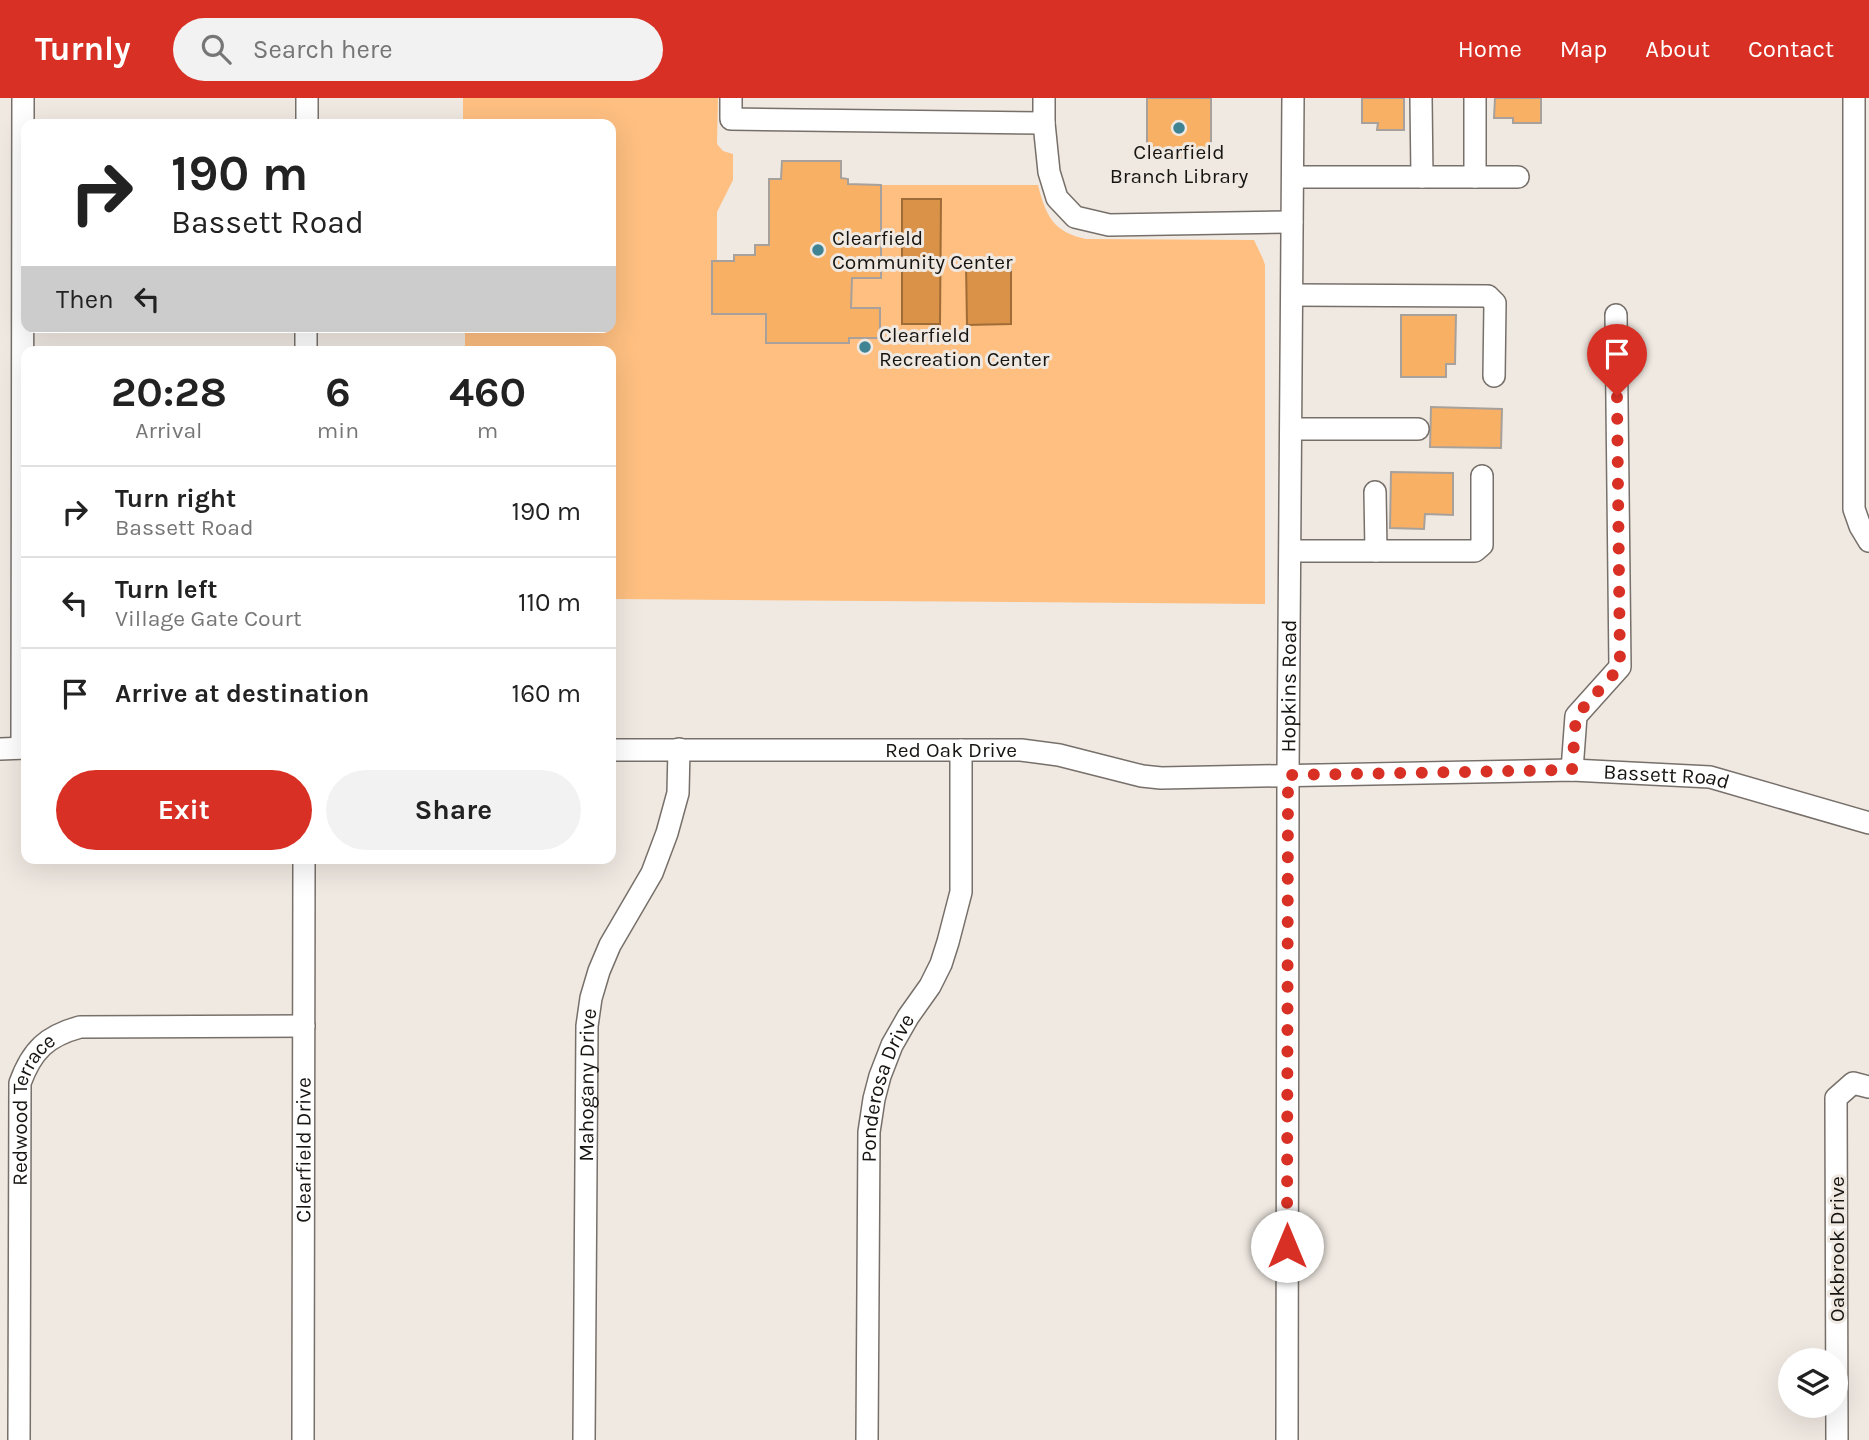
<!DOCTYPE html>
<html lang="en">
<head>
<meta charset="utf-8">
<style>
  :root { --surface:#fff; --page:#f2f2f2; --text:#222; --muted:#767676; --line:#e0e0e0; --accent:#d93025 }
  body { margin:0; font-family:Karla,sans-serif; background:var(--page); color:var(--text); height:100vh; display:flex; flex-direction:column; font-size:26px; white-space:nowrap }
  * { box-sizing:border-box; margin:0 }
  p { font-size:23px; color:var(--muted) }
  .icon { flex:none; width:38px; height:38px; fill:none; stroke:currentColor; stroke-width:2; stroke-linecap:round; stroke-linejoin:round }
  .map { position:relative; flex:1; overflow:hidden }
  .details { position:absolute; left:21px; top:248px; width:595px; height:518px; display:flex; flex-direction:column; background:var(--surface); border-radius:14px; box-shadow:0 7px 28px #0002 }
  .details>* { flex:none }
  .banner { position:absolute; left:21px; top:21px; width:595px; height:214px; border-radius:14px; box-shadow:0 7px 28px #0002; background:#fff; color:var(--text); overflow:hidden }
  .fabs { position:absolute; left:1778px; top:1250px; display:grid; gap:14px }
  .fabs a { display:grid; place-items:center; width:70px; height:70px; border-radius:50%; background:var(--surface); box-shadow:0 7px 28px #0002; font-size:35px }
  .pin { position:absolute; display:grid; place-items:center; width:60px; height:60px; color:#fff; margin:-72px -30px; border-radius:50% 50% 50% 0; rotate:-45deg; box-shadow:0 0 7px #0007 }
  .pin .icon { rotate:45deg }
  .me { position:absolute; width:77px; margin:-38px; rotate:0deg; stroke-linejoin:round; filter:drop-shadow(0 0 5px #0008) }
  .turn { display:flex; align-items:center; gap:24px; height:147px; padding:0 35px; font-size:32px }
  .turn .icon { width:91px; height:91px; stroke-width:2.5 }
  .turn b { display:block; font-size:49px; line-height:60px }
  .then { display:flex; align-items:center; height:66px; padding:0 35px; background:#0003; gap:14px; font-size:26px }
  .eta { display:flex; justify-content:space-evenly; align-items:center; height:119px; text-align:center }
  .eta b { font-size:42px; font-weight:700; line-height:49px }
  .cta { display:flex; gap:14px; margin-top:auto; padding:14px 35px }
  .cta a { flex:1; height:80px; border-radius:42px; background:var(--accent); color:#fff; font-size:28px; font-weight:700; line-height:80px; text-align:center }
  .cta a+a { background:var(--page); color:var(--text) }
  ul { padding:0; list-style:none }
  li { display:flex; align-items:center; gap:21px; height:91px; padding:0 35px; border-top:2px solid var(--line) }
  li div { flex:1 }
  li b { display:block; font-size:26px }
  li em { font-style:normal }
  header { display:flex; align-items:center; gap:42px; box-sizing:border-box; height:98px; padding:0 35px; background:var(--accent); color:#fff }
  header strong { font-size:33px }
  nav { display:flex; gap:38px; margin-inline-start:auto; font-size:24px }
  .search { width:490px; height:63px; background:var(--page); display:flex; align-items:center; gap:18px; box-sizing:border-box; padding:0 24px; border-radius:38px; color:var(--muted); font-size:26px }
  .map>svg:first-child { display:block }
  .green { fill:#febf81 }
  .water { fill:#d99247; stroke:#9f6c37; stroke-width:2 }
  .building { fill:#f8b065; stroke:#a8a19b; stroke-width:2 }
  .lines { fill:none; stroke-linecap:round; stroke-linejoin:round }
  .minor-casing { stroke:#77706a; stroke-width:24 }
  .minor { stroke:#fff; stroke-width:21 }
  .route { stroke:#d93025; stroke-width:12; stroke-dasharray:0 21.6 }
  .poi-dot { fill:#408393; stroke:#f0e9e2; stroke-width:2.5 }
  .labels { text-anchor:middle; stroke-width:6; stroke-linejoin:round; paint-order:stroke }
  .poi-label { font-size:21px; fill:#171512; stroke:#f0e9e2; text-anchor:start }
  .street-label { font-size:21px; fill:#171512; stroke:#f0e9e2 }
</style>
</head>
<body>
<header>
<strong>Turnly</strong>
<div class="search"><svg class="icon" aria-label="search" viewBox="0 0 24 24"><circle cx="10" cy="10" r="6"/><path d="M15 15l6 6"/></svg>Search here</div>
<nav><a>Home</a><a>Map</a><a>About</a><a>Contact</a></nav>
</header>
<div class="map">
<svg width="1869" height="1342" viewBox="0 0 1869 1342">
  <rect width="100%" height="100%" fill="#f0e9e2"/>
  <path class="green" d="M 463,0 L 718,0 L 717,46 L 723,53 L 733,56 L 733,82 L 717,114 L 717,163 L 712,164 L 712,216 L 766,216 L 849,240 L 880,240 L 880,210 L 851,210 L 852,180 L 881,179 L 881,87 L 1038,87 C 1046,118 1053,134 1086,141 L 1254,142 L 1263,161 L 1265,167 L 1265,506 L 611,501 L 611,254 L 465,254 L 465,229 L 611,229 L 611,26 L 463,26 Z"/>
  <g class="water">
    <polygon points="902,101 941,101 940,226 902,226"/>
    <polygon points="966,166 1011,166 1011,226 967,227"/>
  </g>
  <g class="building">
    <rect x="1147" y="0" width="64" height="60"/>
    <polygon points="1362,0 1404,0 1404,32 1377,32 1378,25 1362,25"/>
    <polygon points="1495,0 1541,0 1541,25 1513,25 1513,20 1494,20"/>
    <polygon points="782,63 841,63 841,80 848,81 848,86 881,87 881,180 852,180 851,210 880,210 880,240 849,240 849,245 766,245 766,216 712,216 712,163 734,163 734,157 755,157 755,147 769,147 769,81 781,81"/>
    <polygon points="1401,217 1456,217 1455,266 1446,266 1446,279 1401,279"/>
    <polygon points="1431,309 1502,311 1501,350 1430,349"/>
    <polygon points="1391,374 1453,375 1453,417 1425,416 1424,431 1390,430"/>
  </g>
  <g class="lines">
    <defs>
      <g id="minor">
        <polyline points="731,0 731,21 1044,25 1044,0"/>
        <polyline points="1421,0 1422,79"/>
        <polyline points="1854,0 1854,411 1860,428 1869,443"/>
        <polyline points="1044,25 1049,74 1057,100 1075,119 1109,127 1292,124"/>
        <polyline points="307,26 307,0"/>
        <polyline points="1293,79 1518,79"/>
        <polyline points="1475,79 1475,0"/>
        <polyline points="1292,197 1488,198 1495,205 1494,278"/>
        <polyline points="306,254 306,229"/>
        <polyline points="1292,331 1418,331"/>
        <polyline points="1375,394 1376,453"/>
        <polyline points="1291,453 1475,453 1482,447 1482,378"/>
        <polyline points="22,650 23,0"/>
        <polyline points="0,651 26,650"/>
        <path id="s1" d="M 611,652 L 1021,652 L 1059,657 L 1142,678 L 1161,680 L 1572,672 L 1710,679 L 1869,725"/>
        <polyline points="1572,672 1576,618 1620,569 1616,217"/>
        <path id="s2" d="M 19,1342 L 20,985 C 32,952 47,938 80,929 L 304,928"/>
        <path id="s3" d="M 303,1342 L 304,761"/>
        <path id="s4" d="M 584,1342 L 587,928 L 591,900 L 599,873 L 610,847 L 652,775 L 667,735 L 678,695 L 679,651"/>
        <path id="s5" d="M 867,1342 L 869,1034 L 874,1001 L 880,978 L 892,947 L 908,919 L 930,888 L 941,866 L 948,844 L 961,794 L 961,652"/>
        <path id="s6" d="M 1287,1342 L 1288,676 L 1293,0"/>
        <polyline points="1837,1342 1836,1000 1853,985 1869,989"/>
      </g>
    </defs>
    <use href="#minor" class="minor-casing"/>
    <use href="#minor" class="minor"/>
  </g>
  <g class="lines">
    <polyline class="route" points="1287,1148 1288,677 1572,672 1576,618 1620,569 1617,298"/>
  </g>
  <g class="poi-dot">
    <circle cx="1179" cy="30" r="7"/>
    <circle cx="818" cy="152" r="7"/>
    <circle cx="865" cy="249" r="7"/>
  </g>
  <g class="labels">
    <g class="poi-label">
      <text x="1179" y="61" text-anchor="middle">Clearfield<tspan x="1179" dy="24">Branch Library</tspan></text>
      <text x="832" y="147">Clearfield<tspan x="832" dy="24">Community Center</tspan></text>
      <text x="879" y="244">Clearfield<tspan x="879" dy="24">Recreation Center</tspan></text>
    </g>
    <g class="street-label">
      <text dy="7" stroke="none"><textPath href="#s6" startOffset="754">Hopkins Road</textPath></text>
      <text dy="7" stroke="none"><textPath href="#s1" startOffset="340">Red Oak Drive</textPath></text>
      <text dy="7" stroke="none"><textPath href="#s1" startOffset="1059">Bassett Road</textPath></text>
      <text dy="7" stroke="none"><textPath href="#s4" startOffset="355">Mahogany Drive</textPath></text>
      <text dy="7" stroke="none"><textPath href="#s5" startOffset="355">Ponderosa Drive</textPath></text>
      <text dy="7" stroke="none"><textPath href="#s2" startOffset="334">Redwood Terrace</textPath></text>
      <text dy="7" stroke="none"><textPath href="#s3" startOffset="290">Clearfield Drive</textPath></text>
      <text transform="translate(1837 1151) rotate(-90)" y="7">Oakbrook Drive</text>
    </g>
  </g>
</svg>
<div class="fabs">
<a><svg class="icon" aria-label="layers" viewBox="0 0 24 24"><path d="M12 4l9 5-9 5-9-5zM3 14l9 5 9-5"/></svg></a>
</div>
<div class="pin" style="left:1617px;top:298px;background:#d93025"><svg class="icon" aria-label="arrive" viewBox="0 0 24 24"><path d="M6 21V4h12l-3 4 3 4H6"/></svg></div>
<svg class="me" style="left:1287px;top:1148px" viewBox="-20 -20 40 40"><circle r="19" fill="#fff"/><path d="M0-13L10 11 0 6-10 11z" fill="#d93025"/></svg>
<div class="banner">
<div class="turn"><svg class="icon" aria-label="right" viewBox="0 0 24 24"><path d="M7 20v-9h11M14 6l5 5-5 5"/></svg><div><b>190 m</b>Bassett Road</div></div>
<div class="then">Then<svg class="icon" aria-label="left" viewBox="0 0 24 24"><path d="M17 20v-9H6M10 6l-5 5 5 5"/></svg></div>
</div>
<section class="details">
<div class="eta">
<div><b>20:28</b><p>Arrival</p></div>
<div><b>6</b><p>min</p></div>
<div><b>460</b><p>m</p></div>
</div>
<ul>
<li><svg class="icon" aria-label="right" viewBox="0 0 24 24"><path d="M7 20v-9h11M14 6l5 5-5 5"/></svg><div><b>Turn right</b><p>Bassett Road</p></div><em>190 m</em></li>
<li><svg class="icon" aria-label="left" viewBox="0 0 24 24"><path d="M17 20v-9H6M10 6l-5 5 5 5"/></svg><div><b>Turn left</b><p>Village Gate Court</p></div><em>110 m</em></li>
<li><svg class="icon" aria-label="arrive" viewBox="0 0 24 24"><path d="M6 21V4h12l-3 4 3 4H6"/></svg><div><b>Arrive at destination</b></div><em>160 m</em></li>
</ul>
<div class="cta"><a>Exit</a><a>Share</a></div>
</section>
</div>
</body>
</html>
